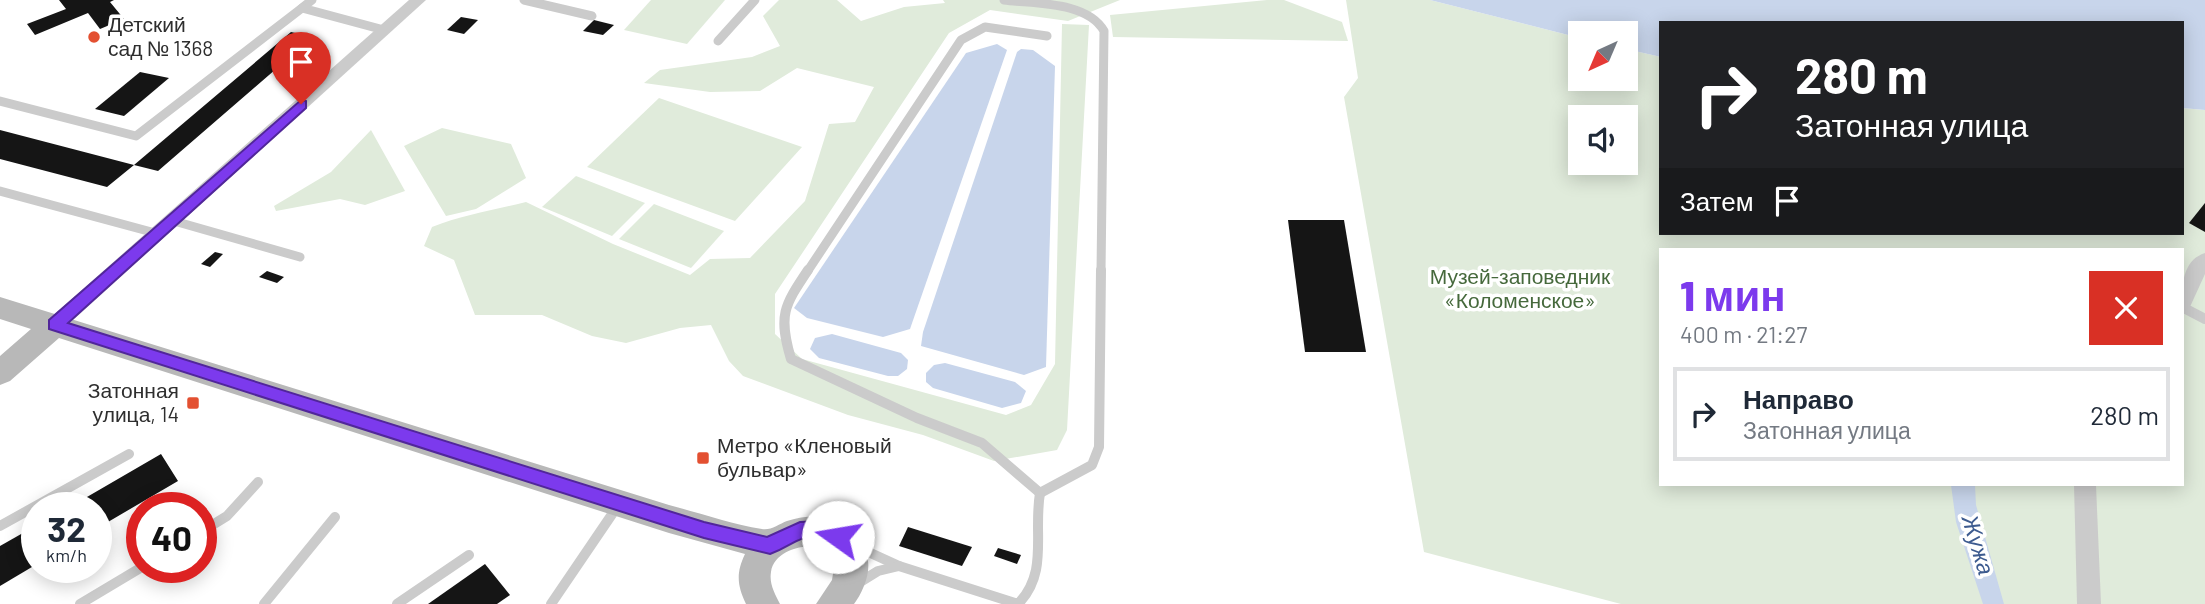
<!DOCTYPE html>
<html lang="ru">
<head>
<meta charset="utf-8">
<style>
  :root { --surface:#fff; --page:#f6f6f7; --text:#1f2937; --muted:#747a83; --line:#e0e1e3; --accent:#7c3aed }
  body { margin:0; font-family:Barlow,sans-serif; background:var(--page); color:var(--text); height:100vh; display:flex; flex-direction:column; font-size:26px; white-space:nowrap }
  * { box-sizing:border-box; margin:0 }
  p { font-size:23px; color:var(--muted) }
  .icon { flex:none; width:38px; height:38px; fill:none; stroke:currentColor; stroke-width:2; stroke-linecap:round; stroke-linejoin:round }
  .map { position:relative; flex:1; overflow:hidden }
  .panel { position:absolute; left:1659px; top:248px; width:525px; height:238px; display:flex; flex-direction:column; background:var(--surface); border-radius:0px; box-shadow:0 4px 18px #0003 }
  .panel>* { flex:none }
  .hud { position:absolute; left:1659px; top:21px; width:525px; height:214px; border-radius:0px; box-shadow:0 4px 18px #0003; background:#202124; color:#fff; overflow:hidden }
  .needle { width:46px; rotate:224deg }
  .controls { position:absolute; left:1568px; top:21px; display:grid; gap:14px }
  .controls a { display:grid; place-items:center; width:70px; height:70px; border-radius:0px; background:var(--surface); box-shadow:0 4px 18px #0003; font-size:35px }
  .speed { position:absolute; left:21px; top:492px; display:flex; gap:14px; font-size:35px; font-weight:700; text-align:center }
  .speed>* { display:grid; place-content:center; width:91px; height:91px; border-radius:50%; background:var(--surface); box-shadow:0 4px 18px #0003; line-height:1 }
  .speed small { font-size:18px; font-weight:400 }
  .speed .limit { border:10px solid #d22; background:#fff; color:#111 }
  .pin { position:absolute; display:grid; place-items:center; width:60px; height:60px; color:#fff; margin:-72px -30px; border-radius:50% 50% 50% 0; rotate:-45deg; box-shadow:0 0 7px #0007 }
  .pin .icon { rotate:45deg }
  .me { position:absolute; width:77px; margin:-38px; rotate:283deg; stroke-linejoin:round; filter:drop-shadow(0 0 5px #0008) }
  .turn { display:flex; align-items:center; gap:24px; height:147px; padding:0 21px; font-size:32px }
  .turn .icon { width:91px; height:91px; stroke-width:2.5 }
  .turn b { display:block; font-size:49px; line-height:60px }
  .then { display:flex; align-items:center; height:66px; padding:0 21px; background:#0003; gap:14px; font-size:26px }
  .round { display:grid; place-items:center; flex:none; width:74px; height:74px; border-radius:0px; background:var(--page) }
  .head { display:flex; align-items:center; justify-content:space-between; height:119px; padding:0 21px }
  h1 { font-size:42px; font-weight:800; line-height:52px; color:var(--accent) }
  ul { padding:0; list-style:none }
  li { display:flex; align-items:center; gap:21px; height:94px; margin:0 14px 10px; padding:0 7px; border:4px solid var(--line); border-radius:0px }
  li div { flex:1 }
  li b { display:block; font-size:26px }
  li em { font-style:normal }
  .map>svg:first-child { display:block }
  .green { fill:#e0ebdb; fill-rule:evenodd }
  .water { fill:#c8d5eb }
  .building { fill:#151515 }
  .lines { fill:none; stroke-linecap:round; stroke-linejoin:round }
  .lane-far1 { stroke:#cbcbcb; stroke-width:9 }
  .lane { stroke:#cbcbcb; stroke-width:10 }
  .street { fill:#cbcbcb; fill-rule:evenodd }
  .secondary { fill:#b8b8b8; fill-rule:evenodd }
  .route { fill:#7c3aed; stroke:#51269a; stroke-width:2 }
  .poi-dot { fill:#e35031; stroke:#fff; stroke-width:2.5 }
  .labels { text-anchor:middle; stroke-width:7; stroke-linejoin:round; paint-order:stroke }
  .poi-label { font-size:21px; fill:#2e2e2e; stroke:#fff; text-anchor:start }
  .park-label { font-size:21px; fill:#46693c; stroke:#fff }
  .water-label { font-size:23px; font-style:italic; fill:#3d5b8f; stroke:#fff }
</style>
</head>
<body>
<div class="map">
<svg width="2205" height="604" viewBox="0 0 2205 604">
  <rect width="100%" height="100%" fill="#fff"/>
  <g class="green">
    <polygon points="651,0 725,0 687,44 624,30"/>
    <path d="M 779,0 L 837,0 L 861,21 L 904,7 L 945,3 L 943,0 L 1120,0 L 1068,21 L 990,10 L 949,33 L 775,294 L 775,334 L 802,359 L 1006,415 L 1031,405 L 1055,364 L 1062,24 L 1089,25 L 1067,430 L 1057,450 L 994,461 L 923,435 L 848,415 L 743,376 L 729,361 L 711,325 L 680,328 L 626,343 L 592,336 L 542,315 L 475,315 L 454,260 L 424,246 L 432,227 C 462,215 494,210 526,202 L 613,244 L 690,275 L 710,259 L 750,258 L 805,201 L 829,124 L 855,122 L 874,87 L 797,68 L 760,91 L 710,92 L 644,83 L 660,70 L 752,57 L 780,46 L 763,16 Z"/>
    <polygon points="1267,0 1284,0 1342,22 1348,41 1113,37 1110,15"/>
    <path d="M 1346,0 L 1430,0 L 1580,38 L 1580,79 L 1626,79 L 1626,49 L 1661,57 L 1661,233 L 2182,233 L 2182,108 L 2205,110 L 2205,604 L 1621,604 L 1424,552 L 1344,97 L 1358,78 ZM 1580,117 L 1626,117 L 1626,163 L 1580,163 ZM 1661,250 L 2182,250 L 2182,485 L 1661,485 Z"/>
    <polygon points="659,98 802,147 735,221 587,167"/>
    <polygon points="442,128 511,144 526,178 476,209 446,216 404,146"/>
    <polygon points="371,130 405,191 365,205 340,199 276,211 274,206 331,172"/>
    <polygon points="576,176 645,203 612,236 542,207"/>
    <polygon points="654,204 724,231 691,268 619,239"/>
  </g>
  <g class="water">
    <polygon points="1430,0 2205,0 2205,110 2182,108 2182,23 1661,23 1661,57 1626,49 1626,33 1580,33 1580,38"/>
    <polygon points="997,44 1007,50 910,329 883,337 807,318 794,308 966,53"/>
    <polygon points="1021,49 1033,50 1055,66 1046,367 1024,375 921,346 923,332 1017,52"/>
    <polygon points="832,334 901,353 908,360 907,369 898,376 888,376 819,358 810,349 815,338"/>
    <polygon points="945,363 1015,382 1026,391 1021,403 1002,408 933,388 926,382 926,373 934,365"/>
    <polygon points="1951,485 1975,485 1976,505 2004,604 1983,604 1956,522"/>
  </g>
  <g class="building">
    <polygon points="59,0 114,0 110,2 124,19 100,29 88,13 35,35 27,24 66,9"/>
    <polygon points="461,17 478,20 464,34 447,30"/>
    <polygon points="594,20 614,25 603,35 583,31"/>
    <polygon points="291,32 313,37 158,171 134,165 107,187 0,159 0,130 134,165"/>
    <polygon points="140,72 169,78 124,116 95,109"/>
    <polygon points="2205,203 2205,232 2189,223"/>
    <polygon points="1288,220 1344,220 1366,352 1305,352"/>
    <polygon points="215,252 223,254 210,267 201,264"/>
    <polygon points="267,271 284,277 277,283 259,277"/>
    <polygon points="161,454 178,481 96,529 96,508 68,508"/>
    <polygon points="37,525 37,564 0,586 0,546"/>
    <polygon points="908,527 972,547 962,566 899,546"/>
    <polygon points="998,548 1021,555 1017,564 994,556"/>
    <polygon points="485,564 510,595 497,604 428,604"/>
  </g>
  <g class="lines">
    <g class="lane-far1">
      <polyline points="312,0 302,8 384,30"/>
      <polyline points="524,0 592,16"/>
      <path d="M 1004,0 C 1034,4 1087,1 1104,31 L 1101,272"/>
      <polyline points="718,41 755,0"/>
      <polyline points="0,101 136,136 302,8"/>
      <polyline points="0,191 159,234"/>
      <polyline points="174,221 300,257"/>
      <polyline points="807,272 961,40 985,27 1047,36"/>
    </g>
    <g class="lane">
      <path d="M 808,270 C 784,306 778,315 791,359 L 917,418 L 982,443 L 1040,493 L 1092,465 L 1099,447 L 1101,270"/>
      <polyline points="2182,307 2205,319"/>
      <polyline points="0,526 129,454"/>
      <polyline points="201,532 227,516 258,482"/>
      <path d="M 853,545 L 899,566 L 1018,604 C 1049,572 1033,534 1040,493"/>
      <polyline points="857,584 878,571 899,566"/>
      <polyline points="80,604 142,567"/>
      <polyline points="264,604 335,517"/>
      <polyline points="397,604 469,555"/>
      <polyline points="551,604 619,504"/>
    </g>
    <g class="street">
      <polygon points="409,0 426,0 62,330 48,330 45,325 48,320"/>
      <path d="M 2205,253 L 2205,274 L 2189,309 L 2182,311 C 2182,291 2180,261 2205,253 Z"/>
      <polygon points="2074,485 2096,485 2101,604 2077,604"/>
    </g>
    <path class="secondary" d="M 0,297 L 669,505 C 700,513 731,524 762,529 C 770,531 779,524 787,521 C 824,510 850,519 866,554 C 873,569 863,592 854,604 L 816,604 L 832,580 L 835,561 L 827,548 C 809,542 774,549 771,572 C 769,584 775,594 780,604 L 746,604 C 737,585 736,573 745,554 L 669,533 L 59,338 L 10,381 L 0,385 L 0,356 L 31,329 L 0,319 Z"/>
  </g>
  <path class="route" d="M 301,100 L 306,101 L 306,108 L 68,323 L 704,522 L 767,537 L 800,522 L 821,521 L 844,531 L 847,537 L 844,543 L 838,545 C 796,530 804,541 770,554 L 704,538 L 49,329 L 49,320 Z"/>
  <g class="poi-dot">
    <circle cx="94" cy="37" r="7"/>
    <rect x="186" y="396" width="14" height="14" rx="3.5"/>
    <rect x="696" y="451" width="14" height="14" rx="3.5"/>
  </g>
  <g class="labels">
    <g class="poi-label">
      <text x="108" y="32">Детский<tspan x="108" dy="24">сад № 1368</tspan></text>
      <text x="179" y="398" text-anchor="end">Затонная<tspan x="179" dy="24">улица, 14</tspan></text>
      <text x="717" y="453">Метро «Кленовый<tspan x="717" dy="24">бульвар»</tspan></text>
    </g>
    <g class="park-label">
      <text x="1520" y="284">Музей-заповедник<tspan x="1520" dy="24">«Коломенское»</tspan></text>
    </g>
    <g class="water-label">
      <text transform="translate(1978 545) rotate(73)" y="8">Жужа</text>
    </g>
  </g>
</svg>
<div class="controls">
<a><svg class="needle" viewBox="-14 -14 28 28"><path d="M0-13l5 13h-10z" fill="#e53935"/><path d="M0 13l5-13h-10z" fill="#747a83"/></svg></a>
<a><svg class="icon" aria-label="sound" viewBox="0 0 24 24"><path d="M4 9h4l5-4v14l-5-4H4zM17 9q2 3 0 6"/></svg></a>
</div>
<div class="speed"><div>32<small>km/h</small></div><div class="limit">40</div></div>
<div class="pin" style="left:301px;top:104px;background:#d93025"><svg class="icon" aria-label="arrive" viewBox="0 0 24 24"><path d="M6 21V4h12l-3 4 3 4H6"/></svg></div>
<svg class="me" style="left:838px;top:537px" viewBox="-20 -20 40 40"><circle r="19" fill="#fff"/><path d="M0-13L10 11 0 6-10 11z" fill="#7c3aed"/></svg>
<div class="hud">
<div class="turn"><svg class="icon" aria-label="right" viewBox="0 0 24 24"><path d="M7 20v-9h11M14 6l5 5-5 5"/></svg><div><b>280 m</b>Затонная улица</div></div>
<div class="then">Затем<svg class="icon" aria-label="arrive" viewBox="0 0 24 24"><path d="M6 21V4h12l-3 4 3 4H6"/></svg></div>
</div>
<section class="panel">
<div class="head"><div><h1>1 мин</h1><p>400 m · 21:27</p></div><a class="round" style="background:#d93025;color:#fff"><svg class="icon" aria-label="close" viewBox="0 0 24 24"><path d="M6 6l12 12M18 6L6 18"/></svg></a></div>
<ul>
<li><svg class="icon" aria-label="right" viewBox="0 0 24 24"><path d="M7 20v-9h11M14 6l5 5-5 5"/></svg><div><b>Направо</b><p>Затонная улица</p></div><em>280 m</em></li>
</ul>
</section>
</div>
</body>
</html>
